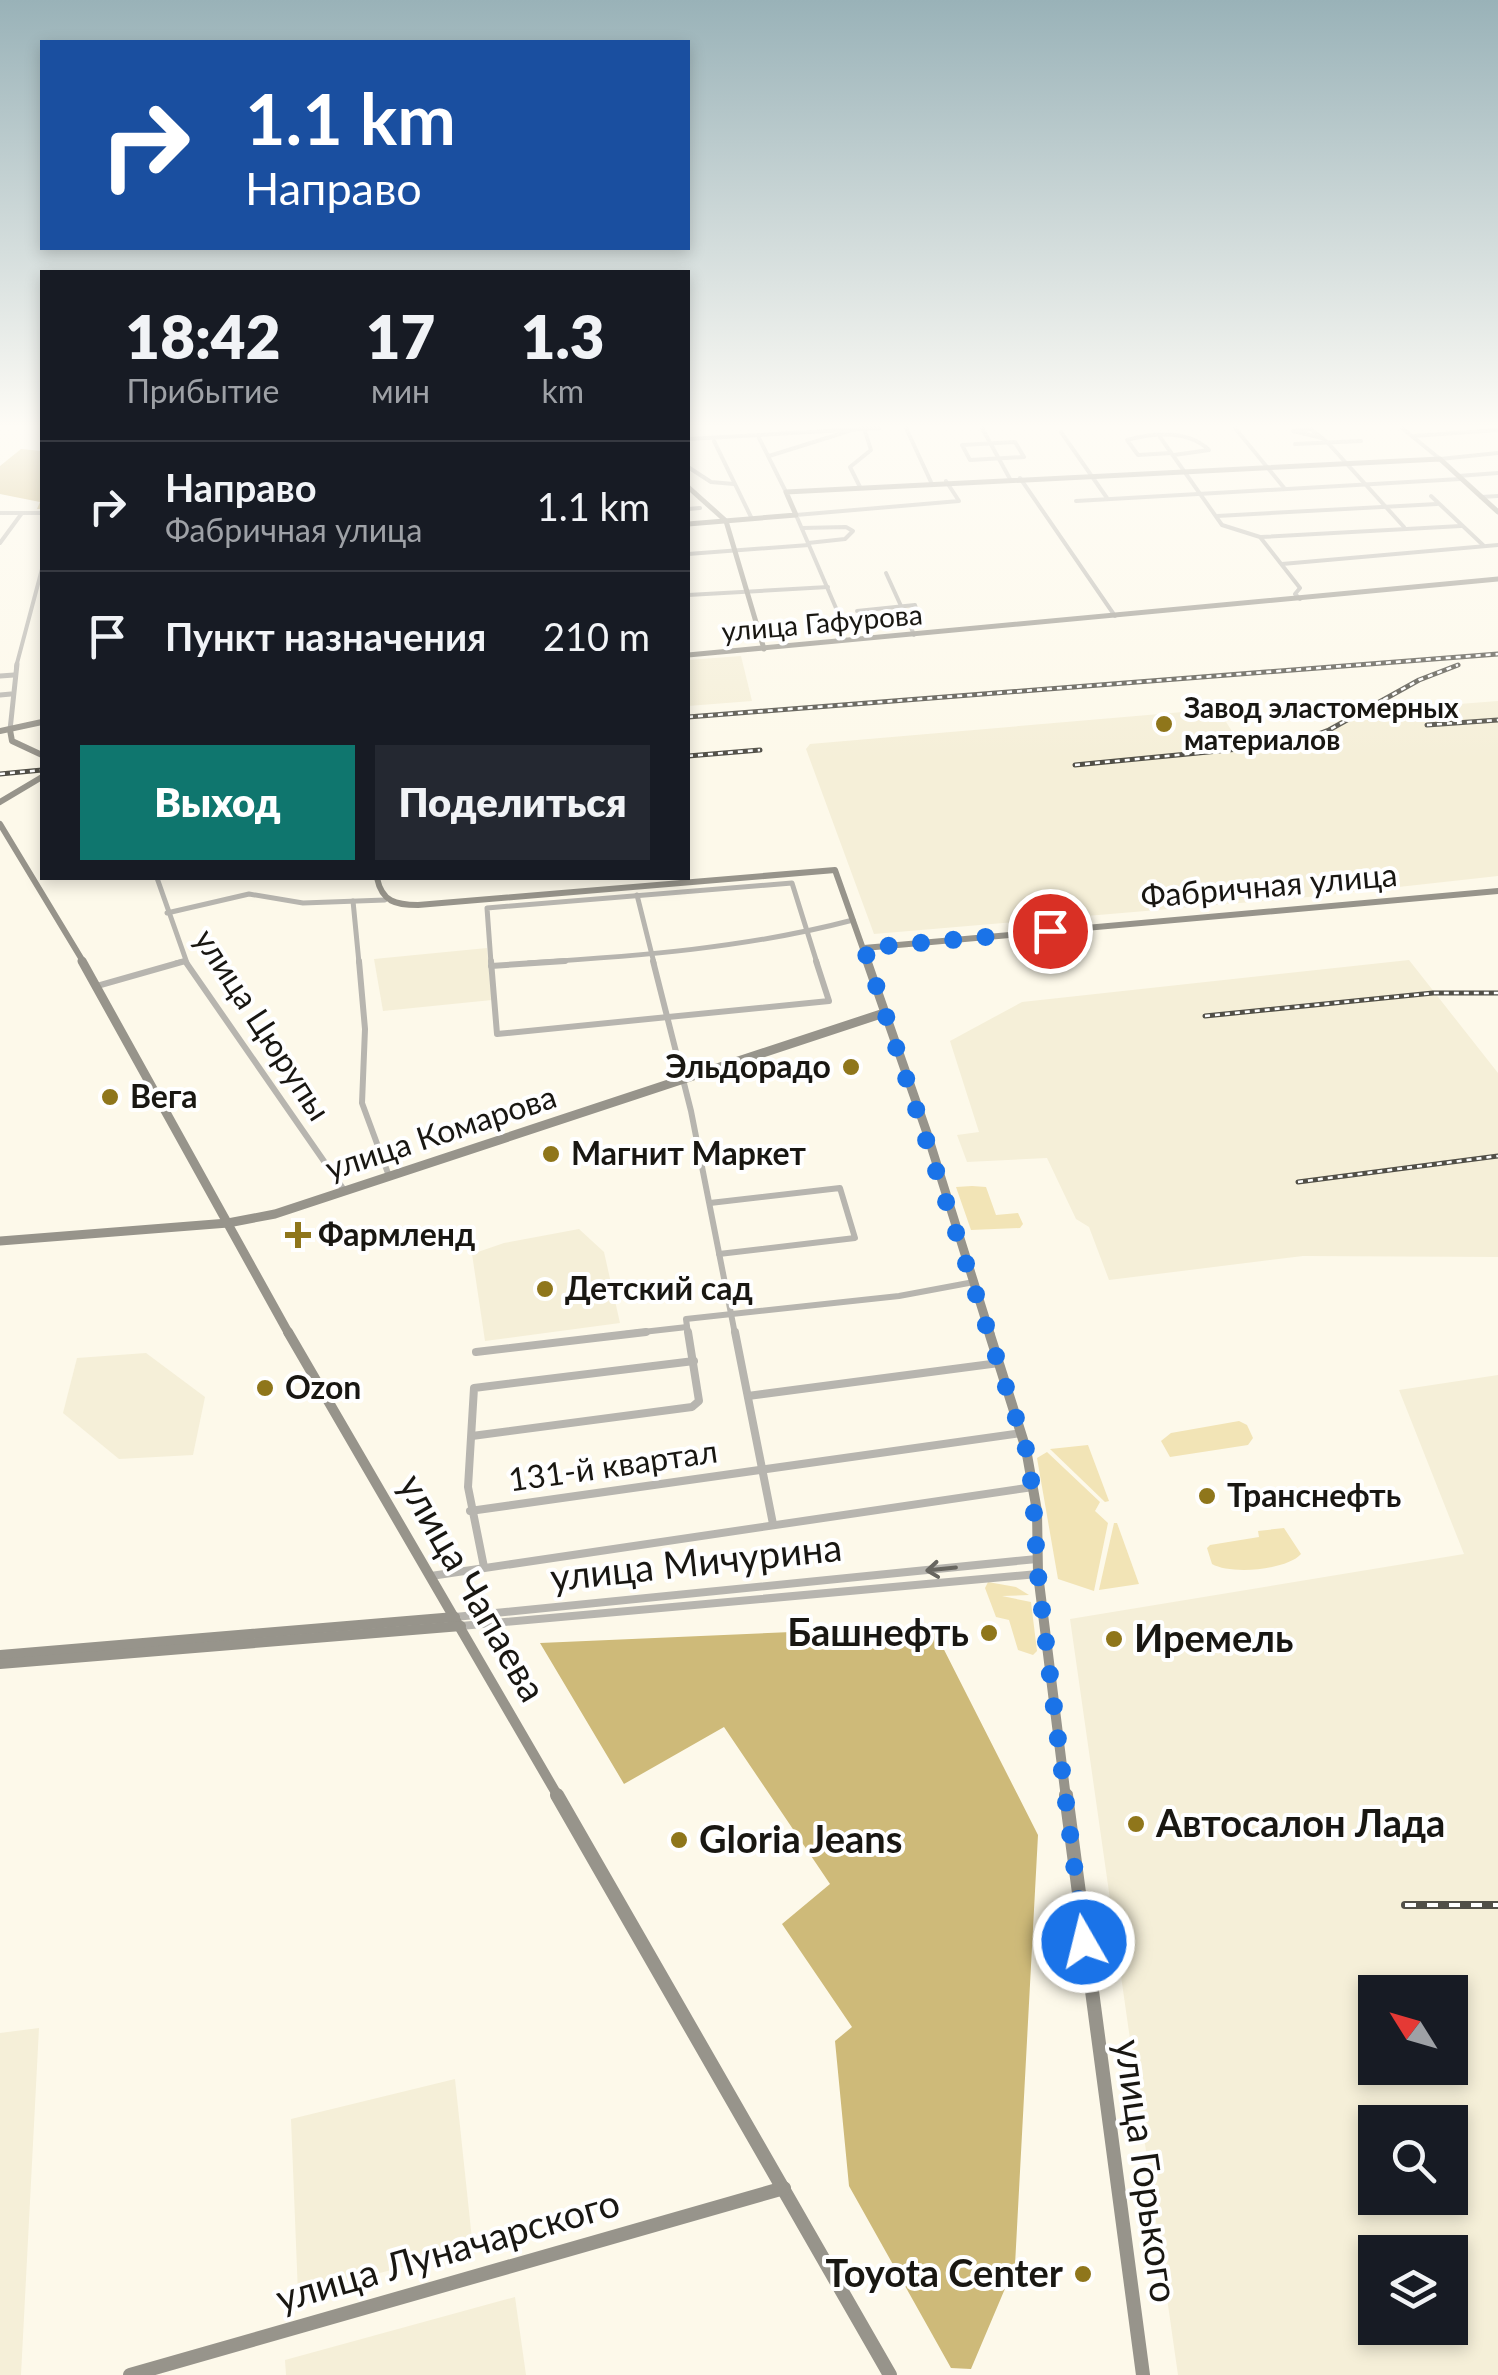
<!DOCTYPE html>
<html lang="ru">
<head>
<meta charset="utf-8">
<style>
  :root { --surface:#171b24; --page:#242831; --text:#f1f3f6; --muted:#9ea1a6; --line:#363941; --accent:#0f766e }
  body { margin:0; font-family:Lato,sans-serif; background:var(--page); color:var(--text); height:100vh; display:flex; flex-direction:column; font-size:38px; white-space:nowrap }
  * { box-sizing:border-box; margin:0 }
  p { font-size:32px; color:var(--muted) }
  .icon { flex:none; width:55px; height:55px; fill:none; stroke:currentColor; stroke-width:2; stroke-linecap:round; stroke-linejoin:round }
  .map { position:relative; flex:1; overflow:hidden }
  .panel { position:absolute; left:40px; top:270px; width:650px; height:610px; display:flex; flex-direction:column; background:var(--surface); border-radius:0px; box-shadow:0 5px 15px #0003 }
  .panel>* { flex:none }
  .guide { position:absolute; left:40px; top:40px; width:650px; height:210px; border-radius:0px; box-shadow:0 5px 15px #0003; background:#1a4fa0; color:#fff; overflow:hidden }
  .needle { width:65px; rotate:307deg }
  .controls { position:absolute; left:1358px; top:1975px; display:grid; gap:20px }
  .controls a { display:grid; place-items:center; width:110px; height:110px; border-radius:0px; background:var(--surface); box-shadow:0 5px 15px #0003; font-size:50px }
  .pin { position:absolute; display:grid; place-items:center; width:85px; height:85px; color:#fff; margin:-42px; border:5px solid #fff; border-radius:50%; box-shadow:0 2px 10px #0007 }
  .me { position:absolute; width:110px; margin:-55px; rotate:352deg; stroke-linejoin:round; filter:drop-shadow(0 0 8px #0008) }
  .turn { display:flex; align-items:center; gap:35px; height:210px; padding:0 40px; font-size:45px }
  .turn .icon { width:130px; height:130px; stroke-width:2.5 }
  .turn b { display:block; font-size:70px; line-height:85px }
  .eta { display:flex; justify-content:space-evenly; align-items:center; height:170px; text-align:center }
  .eta b { font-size:60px; font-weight:800; line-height:70px }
  .primary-button { display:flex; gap:20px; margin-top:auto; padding:20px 40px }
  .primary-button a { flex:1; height:115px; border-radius:0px; background:var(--accent); color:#fff; font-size:40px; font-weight:800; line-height:115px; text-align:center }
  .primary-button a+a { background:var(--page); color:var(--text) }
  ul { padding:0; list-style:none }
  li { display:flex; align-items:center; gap:30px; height:130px; padding:0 40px; border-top:2px solid var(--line) }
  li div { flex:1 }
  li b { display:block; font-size:38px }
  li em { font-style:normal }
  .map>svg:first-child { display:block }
  .built { fill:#f5efd8; fill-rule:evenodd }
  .green { fill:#f2e4b6 }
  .forest { fill:#ceba79 }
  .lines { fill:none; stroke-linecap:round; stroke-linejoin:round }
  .street-far3 { stroke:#b7b5af; stroke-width:4 }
  .street-far2 { stroke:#b7b5af; stroke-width:5 }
  .street-far1 { stroke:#b7b5af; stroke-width:6 }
  .street { stroke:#b7b5af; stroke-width:8 }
  .secondary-far4 { stroke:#97948b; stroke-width:5 }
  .secondary-far3 { stroke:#97948b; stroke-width:6 }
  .secondary-far2 { stroke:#97948b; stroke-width:9 }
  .secondary-far1 { stroke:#97948b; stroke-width:10 }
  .secondary { stroke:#97948b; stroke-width:14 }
  .rail-far1-casing { stroke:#514f47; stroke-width:5 }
  .rail-casing { stroke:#514f47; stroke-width:8 }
  .rail-far1 { stroke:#fff; stroke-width:2.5; stroke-dasharray:5; stroke-linecap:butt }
  .rail { stroke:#fff; stroke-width:4; stroke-dasharray:11; stroke-linecap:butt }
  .oneway { stroke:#686660 }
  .route { stroke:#1a73e8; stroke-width:18; stroke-dasharray:0 32.4 }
  .poi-dot { fill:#8f761b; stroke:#fff; stroke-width:4 }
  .labels { text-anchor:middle; stroke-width:8; stroke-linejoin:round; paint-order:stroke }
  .far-street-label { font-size:28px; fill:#191712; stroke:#fff }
  .far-poi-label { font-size:28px; font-weight:bold; fill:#191712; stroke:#fff; text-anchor:start }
  .street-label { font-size:32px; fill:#191712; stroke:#fff }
  .poi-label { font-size:32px; font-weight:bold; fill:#191712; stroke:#fff; text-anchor:start }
  .near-street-label { font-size:38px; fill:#191712; stroke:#fff }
  .near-poi-label { font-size:38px; font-weight:bold; fill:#191712; stroke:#fff; text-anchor:start }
</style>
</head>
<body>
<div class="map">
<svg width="1498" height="2375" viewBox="0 0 1498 2375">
  <rect width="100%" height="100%" fill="#fdf9ea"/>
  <g class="built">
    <polygon points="741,656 752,701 688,706 688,660"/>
    <polygon points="1498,701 1498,876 1299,898 874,934 806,749 810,744 1218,709 1243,749 1288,749 1355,712"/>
    <polygon points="487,948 492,1000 383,1011 374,959"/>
    <polygon points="1409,960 1498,1073 1498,1257 1303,1256 1109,1280 1089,1227 1076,1219 1047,1158 967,1162 957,1135 979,1132 950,1041 1022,1002"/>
    <polygon points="579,1229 604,1252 620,1323 485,1341 472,1254 504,1243"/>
    <polygon points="146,1353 205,1397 193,1455 119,1459 63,1413 77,1358"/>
    <path d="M 1498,1375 L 1498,2375 L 1178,2375 L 1070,1619 L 1464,1554 L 1399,1390 ZM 1375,1992 L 1450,1992 L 1450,2068 L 1375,2068 ZM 1375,2122 L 1450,2122 L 1450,2198 L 1375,2198 ZM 1375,2252 L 1450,2252 L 1450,2328 L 1375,2328 Z"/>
    <polygon points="39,2028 21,2375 0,2375 0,2033"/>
    <polygon points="455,2079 473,2249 298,2294 291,2119"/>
    <polygon points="515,2297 526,2375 286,2375 285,2360"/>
  </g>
  <g class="green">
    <polygon points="972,1186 986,1187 996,1215 1018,1213 1023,1224 1020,1228 971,1230 956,1187"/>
    <polygon points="1239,1421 1247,1425 1253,1438 1248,1445 1170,1457 1161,1441 1171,1433"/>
    <polygon points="1088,1445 1109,1501 1105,1502 1050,1449"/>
    <polygon points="1047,1452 1100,1502 1095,1511 1108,1523 1094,1591 1058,1579 1037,1458"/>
    <polygon points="1114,1523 1117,1523 1139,1584 1099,1590"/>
    <path d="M 1284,1528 L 1301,1554 C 1287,1570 1231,1575 1212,1564 L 1207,1548 L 1210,1545 L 1259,1537 L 1258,1531 Z"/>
    <polygon points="988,1582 1016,1587 1029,1595 1002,1596 1031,1602 1037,1651 1033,1655 1018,1650 1009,1620 996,1617 985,1588"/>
  </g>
  <g class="forest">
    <polygon points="21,449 42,451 42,509 37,509 40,502 0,494 0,466"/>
    <polygon points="932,1626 1038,1835 1015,2265 971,2369 951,2368 849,2186 835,2041 852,2027 782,1924 830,1884 724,1727 624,1784 540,1643"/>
  </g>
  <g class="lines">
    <g class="street-far3">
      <polyline points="906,428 931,482"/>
      <polyline points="982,428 1010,479"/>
      <polyline points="1235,428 1285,489"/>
      <polyline points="1402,428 1440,459 1498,453"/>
      <polyline points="1061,432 1107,498"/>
      <polyline points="1413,436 1498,430"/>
      <polyline points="1160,437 1222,525 1260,537 1300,588 1295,594 1300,599"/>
      <polyline points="759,438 786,492"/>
      <polyline points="1322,438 1293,431 1311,429 1328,443 1404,527"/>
      <polyline points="688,439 880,428"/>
      <polyline points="714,441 752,519"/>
      <polygon points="1015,442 1024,457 970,460 962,445"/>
      <polyline points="1295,444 1361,441"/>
      <path d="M 1171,453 L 1138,455 L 1127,440 C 1154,433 1187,429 1209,450 L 1174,455"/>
      <polyline points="769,456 849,431"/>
      <polyline points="688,467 711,482 734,484"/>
      <polyline points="1458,476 1498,473"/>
      <polyline points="1020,478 1115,616"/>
      <polyline points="860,487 850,467 871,450 864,428"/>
      <polyline points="1431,496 1483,545"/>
      <polyline points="1481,497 1498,496"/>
      <polyline points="1076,501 1460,479"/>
      <polyline points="688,509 700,508"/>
      <polyline points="0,513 42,513"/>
      <polyline points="1217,516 1437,504"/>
      <polyline points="802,528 846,527 853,531 845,539 808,543"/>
      <polyline points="1261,537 1461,526"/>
      <polyline points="0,543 22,513"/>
      <polyline points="688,554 809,545"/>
      <polyline points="1282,564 1498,545"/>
      <polyline points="886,573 901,606"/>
      <polyline points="688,595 828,587"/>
      <polyline points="857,611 915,605 919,618 910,625 914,635"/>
      <polyline points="845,629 796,515 959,501 946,481"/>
      <polyline points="16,667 42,569"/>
    </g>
    <g class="street-far2">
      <polyline points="0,676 14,675"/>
      <polyline points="0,695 11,694"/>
      <polyline points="10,730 17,664"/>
      <polyline points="157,878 187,963"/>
      <polyline points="637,895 654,963"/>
      <polyline points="353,901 359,963"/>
      <polyline points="167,913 249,894 303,903 385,900"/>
      <polyline points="176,963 185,961"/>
      <polyline points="491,963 487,908 792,883 817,963"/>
      <path d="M 528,963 C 638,956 747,948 853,920"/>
    </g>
    <g class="street-far1">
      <polyline points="185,961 344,1190"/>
      <polyline points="359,961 365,1029 362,1103 389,1176"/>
      <polyline points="491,961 497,1034 829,1001 816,961"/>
      <polyline points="653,961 691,1111 735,1334"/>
      <polyline points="491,966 565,961"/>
      <polyline points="97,986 185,961"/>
      <polyline points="710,1203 840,1188 855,1238 719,1254"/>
      <polyline points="625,1334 687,1327"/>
      <polyline points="688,1334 686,1319 899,1296 974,1282"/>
    </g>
    <g class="street">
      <polyline points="735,1332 773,1524"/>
      <polyline points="476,1352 646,1332"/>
      <polyline points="748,1396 999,1363"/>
      <polyline points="472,1436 692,1407 699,1401 688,1332"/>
      <polyline points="470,1511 1021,1433"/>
      <polyline points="484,1567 468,1487 474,1388 694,1361"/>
      <polyline points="431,1576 1033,1487"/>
      <polyline points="455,1617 1037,1559"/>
      <polyline points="461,1626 1038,1574"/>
    </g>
    <g class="secondary-far4">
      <polyline points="688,487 726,521 764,649"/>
      <polyline points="688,524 796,515 786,492 1440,459 1498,512"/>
      <polyline points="688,655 1498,579"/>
    </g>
    <g class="secondary-far3">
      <polyline points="10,730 12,741 42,755"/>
      <polyline points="0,731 42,722"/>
      <polyline points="0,802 42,777"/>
      <polyline points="0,824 84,963"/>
      <path d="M 377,878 C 382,902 396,905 418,905 L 835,870 L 868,963"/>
      <polyline points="864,948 1498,891"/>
    </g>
    <g class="secondary-far2">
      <polyline points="82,961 289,1334"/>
      <polyline points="867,961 927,1133 990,1334"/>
      <polyline points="0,1241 228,1223 275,1214 884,1013"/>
    </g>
    <g class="secondary-far1">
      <polyline points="288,1332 559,1798"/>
      <polyline points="989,1332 1026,1449 1037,1511 1038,1574 1066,1798"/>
      <polyline points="0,1655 455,1617"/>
      <polyline points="0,1664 461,1626"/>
    </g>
    <g class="secondary">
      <polyline points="557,1795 890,2375"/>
      <polyline points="1066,1795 1143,2375"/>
      <polyline points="130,2375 784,2188"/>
    </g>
    <defs>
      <g id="rail-far1">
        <polyline points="688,717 1498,654"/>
        <polyline points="1427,725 1498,720"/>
        <polyline points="688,756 760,750"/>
        <polyline points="1075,765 1291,744 1329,730 1419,680 1458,665"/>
        <polyline points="0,774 42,770"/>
        <polyline points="1205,1016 1433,993 1498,993"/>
        <polyline points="1298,1182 1498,1156"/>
      </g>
      <polyline id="rail" points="1405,1905 1498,1905"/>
    </defs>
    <use href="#rail-far1" class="rail-far1-casing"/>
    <use href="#rail" class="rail-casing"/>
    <use href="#rail-far1" class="rail-far1"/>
    <use href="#rail" class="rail"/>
  </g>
  <defs><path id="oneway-shaft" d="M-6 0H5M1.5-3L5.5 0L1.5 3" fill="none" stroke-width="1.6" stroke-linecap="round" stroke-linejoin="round" transform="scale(2.5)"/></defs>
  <use class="oneway" href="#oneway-shaft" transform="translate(941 1569) rotate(174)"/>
  <linearGradient id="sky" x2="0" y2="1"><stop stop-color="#99b2b8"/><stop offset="0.56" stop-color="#fefcf6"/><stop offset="1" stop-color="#fefcf6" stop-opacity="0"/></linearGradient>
  <rect width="1498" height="760" fill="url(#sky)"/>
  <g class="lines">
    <path class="route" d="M 1050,931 L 864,948 L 1026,1449 C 1036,1497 1034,1545 1040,1593 C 1054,1710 1069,1826 1084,1942"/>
  </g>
  <g class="poi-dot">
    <circle cx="1164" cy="724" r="10"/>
    <circle cx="851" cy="1067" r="10"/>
    <circle cx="110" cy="1097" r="10"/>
    <circle cx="551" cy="1154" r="10"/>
    <path d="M293 1220h10v10h10v10h-10v10h-10v-10h-10v-10h10z"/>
    <circle cx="545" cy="1289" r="10"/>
    <circle cx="265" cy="1388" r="10"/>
    <circle cx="1207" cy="1496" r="10"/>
    <circle cx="989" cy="1633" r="10"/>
    <circle cx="1114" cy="1639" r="10"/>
    <circle cx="1136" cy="1824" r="10"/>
    <circle cx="679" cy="1840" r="10"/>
    <circle cx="1083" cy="2274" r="10"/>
  </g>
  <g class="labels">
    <g class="far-street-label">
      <text transform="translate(822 623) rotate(-5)" y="10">улица Гафурова</text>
    </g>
    <g class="far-poi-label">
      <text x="1184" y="718">Завод эластомерных<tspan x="1184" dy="32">материалов</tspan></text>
    </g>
    <g class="street-label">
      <text transform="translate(1269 886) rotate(-5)" y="11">Фабричная улица</text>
      <text transform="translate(262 1025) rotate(57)" y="11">улица Цюрупы</text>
      <text transform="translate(441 1133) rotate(-18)" y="11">улица Комарова</text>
      <text transform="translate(613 1466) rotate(-8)" y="11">131-й квартал</text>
    </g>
    <g class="poi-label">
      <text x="831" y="1078" text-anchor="end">Эльдорадо</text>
      <text x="130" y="1108">Вега</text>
      <text x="571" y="1165">Магнит Маркет</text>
      <text x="318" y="1246">Фармленд</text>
      <text x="565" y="1300">Детский сад</text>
      <text x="285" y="1399">Ozon</text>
      <text x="1227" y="1507">Транснефть</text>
    </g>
    <g class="near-street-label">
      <text transform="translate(696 1563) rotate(-6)" y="13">улица Мичурина</text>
      <text transform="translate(472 1588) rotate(60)" y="13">улица Чапаева</text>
      <text transform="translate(1146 2171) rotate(82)" y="13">улица Горького</text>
      <text transform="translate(448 2251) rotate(-16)" y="13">улица Луначарского</text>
    </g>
    <g class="near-poi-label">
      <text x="969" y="1646" text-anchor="end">Башнефть</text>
      <text x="1134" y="1652">Иремель</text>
      <text x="1156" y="1837">Автосалон Лада</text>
      <text x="699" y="1853">Gloria Jeans</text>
      <text x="1063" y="2287" text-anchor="end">Toyota Center</text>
    </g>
  </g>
</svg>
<div class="controls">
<a><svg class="needle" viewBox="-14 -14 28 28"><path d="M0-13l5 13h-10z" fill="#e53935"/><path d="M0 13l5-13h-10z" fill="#9ea1a6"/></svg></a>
<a><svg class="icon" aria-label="search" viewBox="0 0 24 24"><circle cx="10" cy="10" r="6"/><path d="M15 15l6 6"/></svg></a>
<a><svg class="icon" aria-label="layers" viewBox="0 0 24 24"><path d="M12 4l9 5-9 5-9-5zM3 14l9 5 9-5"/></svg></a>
</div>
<div class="pin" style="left:1050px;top:931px;background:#d93025"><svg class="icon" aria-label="arrive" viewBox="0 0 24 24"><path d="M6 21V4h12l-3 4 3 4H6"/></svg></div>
<svg class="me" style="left:1084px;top:1942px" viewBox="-20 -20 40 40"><circle r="17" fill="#1a73e8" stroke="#fff" stroke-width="3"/><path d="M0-11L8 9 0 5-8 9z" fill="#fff"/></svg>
<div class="guide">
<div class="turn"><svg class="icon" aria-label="right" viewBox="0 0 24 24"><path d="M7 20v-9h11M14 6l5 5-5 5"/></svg><div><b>1.1 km</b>Направо</div></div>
</div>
<section class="panel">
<div class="eta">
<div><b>18:42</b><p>Прибытие</p></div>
<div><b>17</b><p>мин</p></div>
<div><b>1.3</b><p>km</p></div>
</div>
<ul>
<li><svg class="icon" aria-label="right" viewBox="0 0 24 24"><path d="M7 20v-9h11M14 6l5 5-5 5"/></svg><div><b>Направо</b><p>Фабричная улица</p></div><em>1.1 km</em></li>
<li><svg class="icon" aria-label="arrive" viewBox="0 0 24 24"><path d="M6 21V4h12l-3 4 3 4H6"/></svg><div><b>Пункт назначения</b></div><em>210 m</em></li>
</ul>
<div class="primary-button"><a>Выход</a><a>Поделиться</a></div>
</section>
</div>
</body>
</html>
